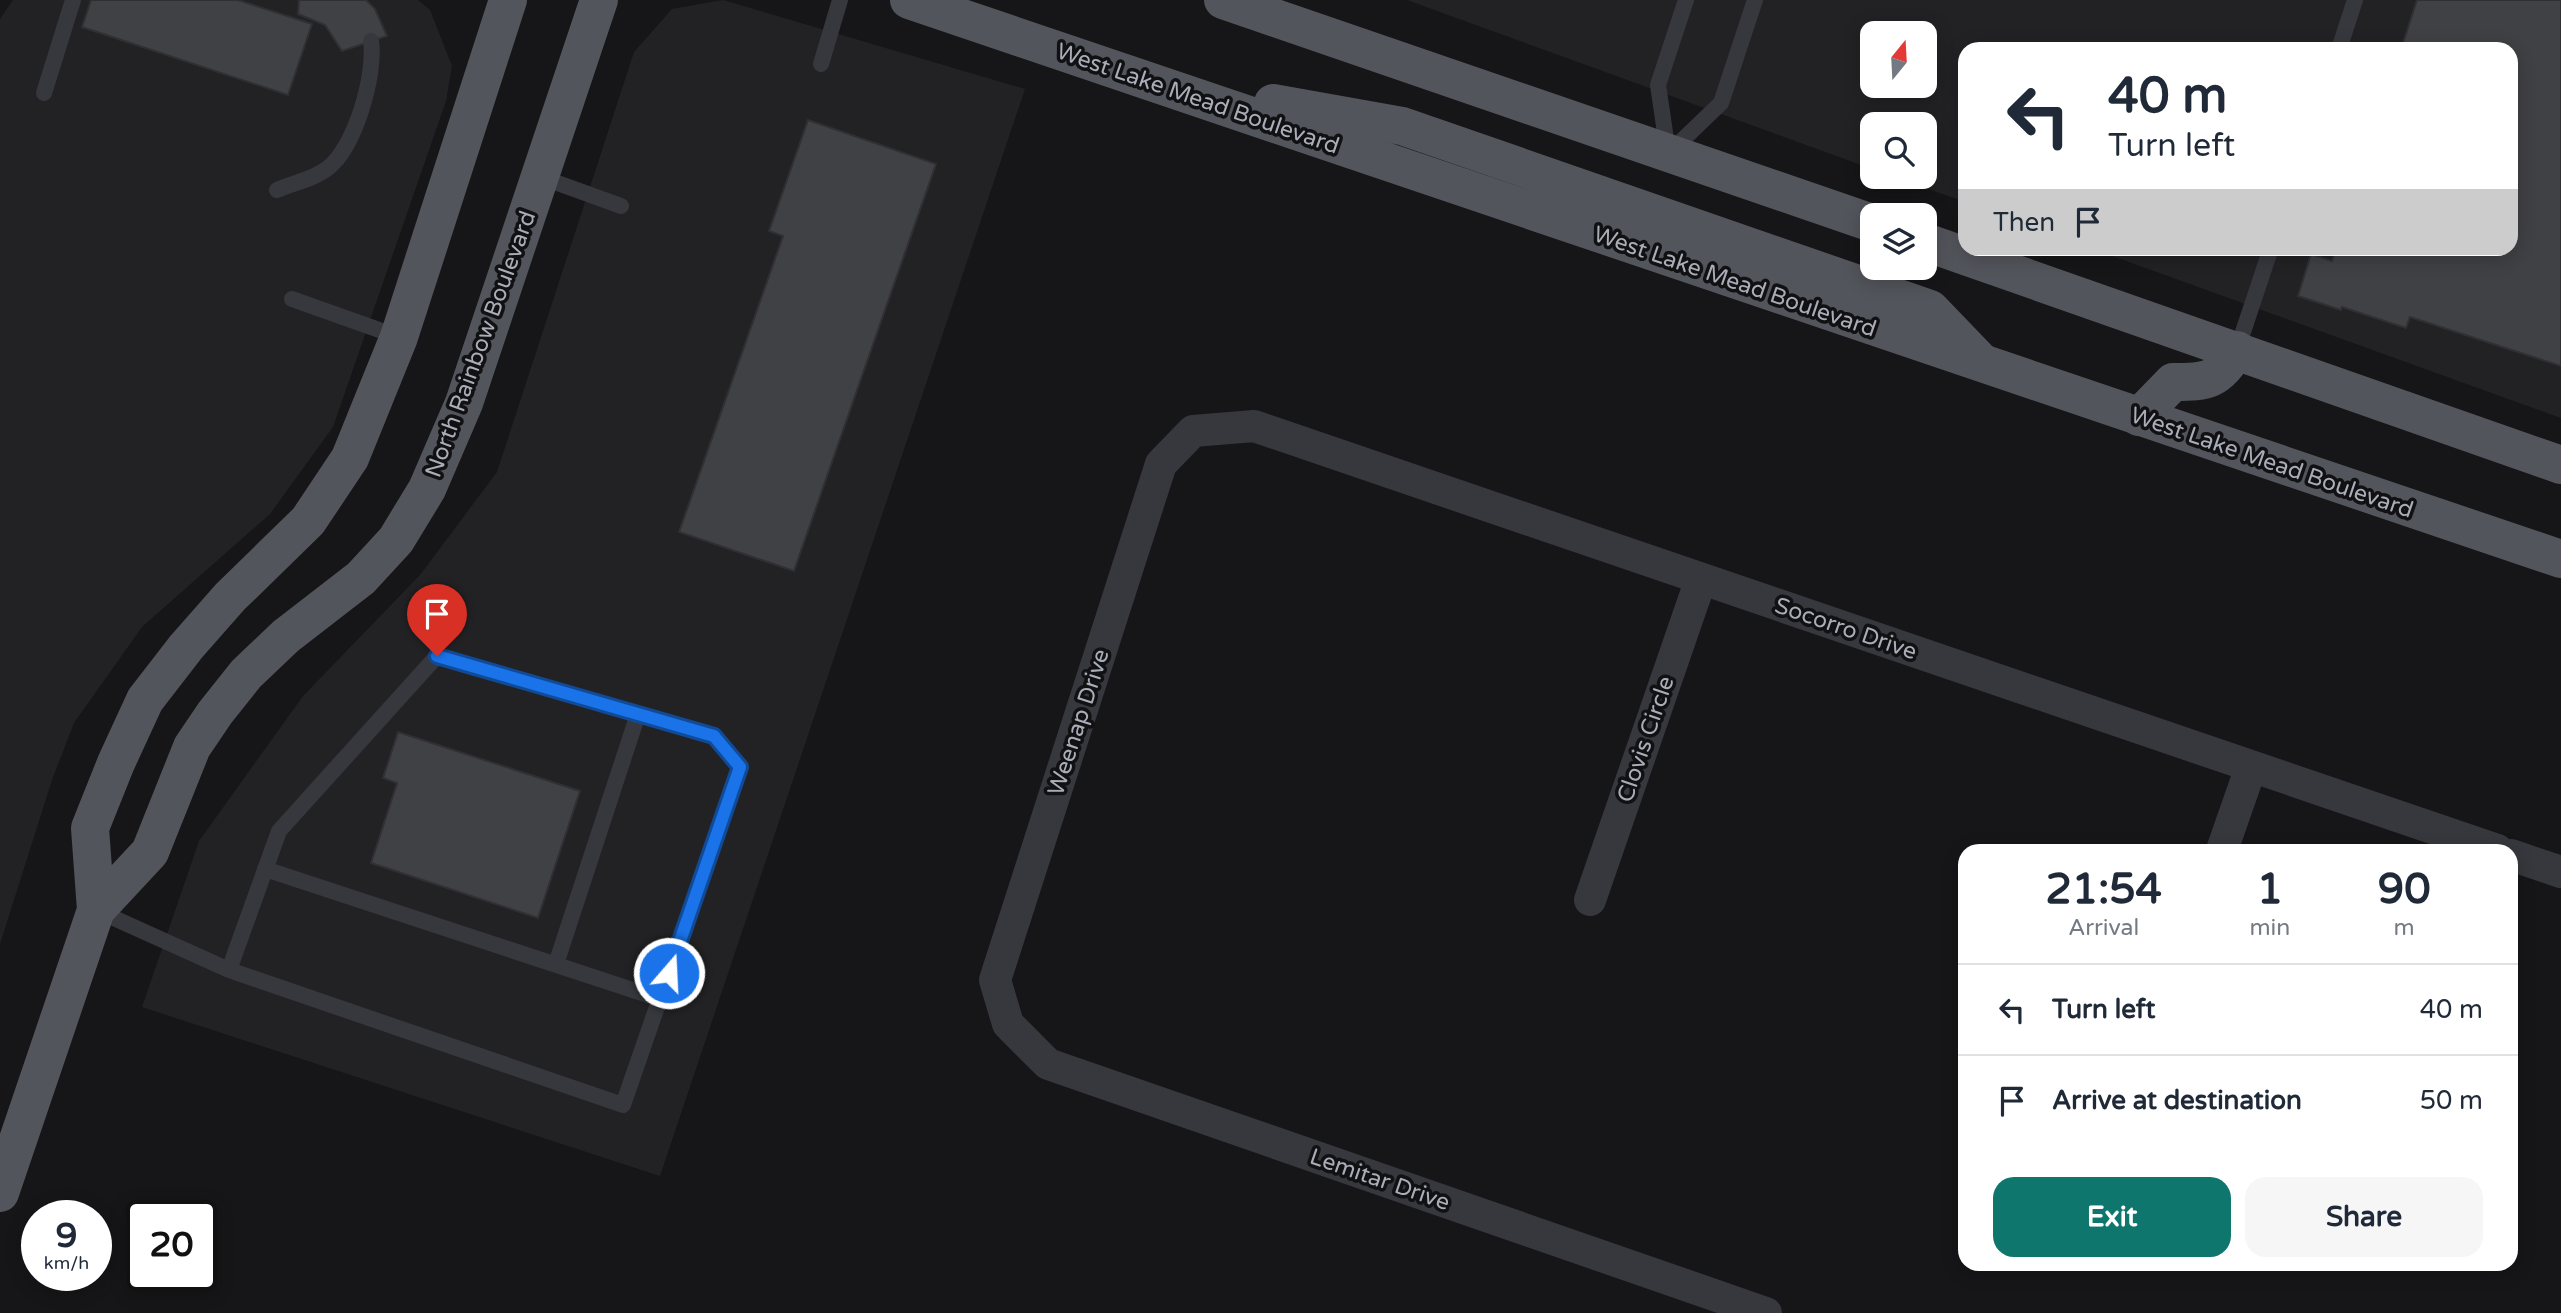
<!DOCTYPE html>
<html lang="en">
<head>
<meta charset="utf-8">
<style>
  :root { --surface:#fff; --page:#f6f6f7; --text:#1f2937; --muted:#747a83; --line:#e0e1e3; --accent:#0f766e }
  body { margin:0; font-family:"Varela Round",sans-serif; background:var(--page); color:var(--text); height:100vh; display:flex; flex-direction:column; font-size:26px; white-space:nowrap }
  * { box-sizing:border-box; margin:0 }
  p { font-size:23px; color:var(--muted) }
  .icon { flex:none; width:38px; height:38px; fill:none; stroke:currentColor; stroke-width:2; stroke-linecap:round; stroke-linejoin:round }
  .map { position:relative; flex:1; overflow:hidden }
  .side { position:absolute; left:1958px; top:844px; width:560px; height:427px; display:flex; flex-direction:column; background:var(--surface); border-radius:21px; box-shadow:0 4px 18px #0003 }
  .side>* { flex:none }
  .top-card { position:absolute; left:1958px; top:42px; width:560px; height:214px; border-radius:21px; box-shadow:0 4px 18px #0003; background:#fff; color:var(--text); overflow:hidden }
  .needle { width:46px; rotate:18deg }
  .fabs { position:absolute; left:1860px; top:21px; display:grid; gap:14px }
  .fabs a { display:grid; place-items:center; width:77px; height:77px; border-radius:14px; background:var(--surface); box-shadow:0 4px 18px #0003; font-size:35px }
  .speed { position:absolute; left:21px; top:1200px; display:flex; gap:14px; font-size:35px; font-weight:700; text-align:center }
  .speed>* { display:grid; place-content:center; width:91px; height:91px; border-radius:50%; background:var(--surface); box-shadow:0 4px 18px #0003; line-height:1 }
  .speed small { font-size:18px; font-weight:400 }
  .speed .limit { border:4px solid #111; border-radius:10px; background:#fff; color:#111 }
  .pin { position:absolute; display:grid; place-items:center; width:60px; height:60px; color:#fff; margin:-72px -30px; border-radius:50% 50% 50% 0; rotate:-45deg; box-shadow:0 0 7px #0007 }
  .pin .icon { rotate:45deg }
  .me { position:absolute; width:77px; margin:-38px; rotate:19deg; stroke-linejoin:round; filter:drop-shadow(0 0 5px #0008) }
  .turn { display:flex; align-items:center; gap:24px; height:147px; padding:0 35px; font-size:32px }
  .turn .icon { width:91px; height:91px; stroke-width:2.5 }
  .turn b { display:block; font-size:49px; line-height:60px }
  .then { display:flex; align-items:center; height:66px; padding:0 35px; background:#0003; gap:14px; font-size:26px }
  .eta { display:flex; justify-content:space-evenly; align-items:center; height:119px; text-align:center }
  .eta b { font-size:42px; font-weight:800; line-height:49px }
  .button { display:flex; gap:14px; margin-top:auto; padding:14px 35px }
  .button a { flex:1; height:80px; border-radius:21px; background:var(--accent); color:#fff; font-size:28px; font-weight:800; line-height:80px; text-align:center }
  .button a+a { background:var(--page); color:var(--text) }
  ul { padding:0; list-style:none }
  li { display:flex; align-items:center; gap:21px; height:91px; padding:0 35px; border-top:2px solid var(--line) }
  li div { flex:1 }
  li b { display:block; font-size:26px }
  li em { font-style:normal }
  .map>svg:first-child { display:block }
  .built { fill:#222225; fill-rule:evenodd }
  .building { fill:#404145; stroke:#303034; stroke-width:2 }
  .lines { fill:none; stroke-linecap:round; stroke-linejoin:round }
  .service { stroke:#37383d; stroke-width:16 }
  .minor { stroke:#37383d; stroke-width:32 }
  .primary { stroke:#53555c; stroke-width:38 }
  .route-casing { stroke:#114b97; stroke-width:18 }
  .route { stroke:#1a73e8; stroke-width:12 }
  .labels { text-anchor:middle; stroke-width:7; stroke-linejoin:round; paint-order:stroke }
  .street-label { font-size:23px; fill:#a8adb8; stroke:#111113 }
</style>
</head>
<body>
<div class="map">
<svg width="2561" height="1313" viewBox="0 0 2561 1313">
  <rect width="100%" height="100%" fill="#161618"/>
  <g class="built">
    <polygon points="13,0 418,0 430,10 452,66 446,101 333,427 270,514 142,627 74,723 52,780 0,944 0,19"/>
    <polygon points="723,0 1025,89 660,1176 142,1007 199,841 303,696 420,575 497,472 634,52 672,9"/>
    <path d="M 1407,0 L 2561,0 L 2561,418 L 2093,249 L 2511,248 L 2511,49 L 1965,49 L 1965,202 L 1895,177 L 1925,177 L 1925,124 L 1872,124 L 1872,169 ZM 1872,33 L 1925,33 L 1925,86 L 1872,86 Z"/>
  </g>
  <g class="building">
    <polygon points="91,0 238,0 312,24 288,95 82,27"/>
    <polygon points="299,0 366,0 375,9 387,36 342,51 325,25 298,14"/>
    <polygon points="2417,0 2561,0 2561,366 2410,317 2406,328 2342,307 2341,310 2298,296 2311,254 2332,261 2336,248 2511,248 2511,49 2401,49"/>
    <polygon points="808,120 936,164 794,571 679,532 783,236 769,231"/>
    <polygon points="398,732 580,791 538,918 371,863 397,783 383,778"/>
  </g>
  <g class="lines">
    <g class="service">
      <polyline points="2339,49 2355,0"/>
      <polyline points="821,64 840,0"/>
      <polyline points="44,93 73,0"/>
      <polyline points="1670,152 1721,103 1755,0"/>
      <polyline points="1668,153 1658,85 1686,0"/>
      <polyline points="541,177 621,206"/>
      <path d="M 277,190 C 293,183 314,179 328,168 C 355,147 376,75 371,41"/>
      <polyline points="292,299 399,337"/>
      <polyline points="2237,350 2271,248"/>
      <polyline points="265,869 660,999"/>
      <polyline points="96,910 229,970 623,1105 740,767 714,736 437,656 279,831 229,970"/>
      <polyline points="556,964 638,714"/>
    </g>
    <g class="minor">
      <polyline points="2222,850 2251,767"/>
      <polyline points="2511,855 2561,872"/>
      <polyline points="1590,900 1701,579"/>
      <polyline points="1766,1313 1048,1064 1008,1024 995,980 1161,464 1193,431 1254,426 2497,850"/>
    </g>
    <g class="primary">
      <polyline points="909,0 2561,559"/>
      <polyline points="1223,0 1872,223"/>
      <polyline points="1273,103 1402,126 1930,309 1980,361"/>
      <polyline points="1925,242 2561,465"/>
      <path d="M 2139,417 L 2173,382 C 2210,382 2216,381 2237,350"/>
      <polyline points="96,910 150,852 192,747 215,713 246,674 286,636 361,578 396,540 427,489 464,403 599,0"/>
      <polyline points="0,1193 96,910 90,828 116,763 145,700 186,647 230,597 308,521 350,458 399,337 508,0"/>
    </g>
  </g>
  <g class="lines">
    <defs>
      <polyline id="route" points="437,656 714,736 740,767 669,973"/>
    </defs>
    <use href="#route" class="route-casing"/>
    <use href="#route" class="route"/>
  </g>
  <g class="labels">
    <g class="street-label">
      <text transform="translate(1198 98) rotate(19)" y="8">West Lake Mead Boulevard</text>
      <text transform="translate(1735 281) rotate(19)" y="8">West Lake Mead Boulevard</text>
      <text transform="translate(480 344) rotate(-70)" y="8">North Rainbow Boulevard</text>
      <text transform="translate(2272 462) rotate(19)" y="8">West Lake Mead Boulevard</text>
      <text transform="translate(1846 628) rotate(19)" y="8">Socorro Drive</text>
      <text transform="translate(1078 722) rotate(-72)" y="8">Weenap Drive</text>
      <text transform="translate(1645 739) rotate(-71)" y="8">Clovis Circle</text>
      <text transform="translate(1380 1179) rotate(19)" y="8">Lemitar Drive</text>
    </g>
  </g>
</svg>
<div class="fabs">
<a><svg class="needle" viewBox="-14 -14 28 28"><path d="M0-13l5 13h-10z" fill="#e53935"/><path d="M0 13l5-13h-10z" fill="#747a83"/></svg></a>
<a><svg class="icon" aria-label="search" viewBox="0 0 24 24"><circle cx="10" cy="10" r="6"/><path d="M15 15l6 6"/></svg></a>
<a><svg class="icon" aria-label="layers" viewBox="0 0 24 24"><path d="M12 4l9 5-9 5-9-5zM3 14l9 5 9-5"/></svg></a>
</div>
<div class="speed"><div>9<small>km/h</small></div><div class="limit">20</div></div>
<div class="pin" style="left:437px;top:656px;background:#d93025"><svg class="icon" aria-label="arrive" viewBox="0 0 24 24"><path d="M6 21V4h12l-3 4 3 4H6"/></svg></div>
<svg class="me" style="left:669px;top:973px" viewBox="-20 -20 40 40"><circle r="17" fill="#1a73e8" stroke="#fff" stroke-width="3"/><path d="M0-11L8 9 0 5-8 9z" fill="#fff"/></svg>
<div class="top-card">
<div class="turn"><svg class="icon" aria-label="left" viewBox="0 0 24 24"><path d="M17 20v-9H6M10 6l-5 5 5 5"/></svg><div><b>40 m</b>Turn left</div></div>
<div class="then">Then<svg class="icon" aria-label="arrive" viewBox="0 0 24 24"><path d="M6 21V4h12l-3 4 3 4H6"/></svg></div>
</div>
<section class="side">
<div class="eta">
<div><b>21:54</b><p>Arrival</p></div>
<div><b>1</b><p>min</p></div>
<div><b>90</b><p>m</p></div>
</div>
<ul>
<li><svg class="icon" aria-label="left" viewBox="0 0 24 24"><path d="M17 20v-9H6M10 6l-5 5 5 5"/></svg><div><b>Turn left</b></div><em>40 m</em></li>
<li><svg class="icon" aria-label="arrive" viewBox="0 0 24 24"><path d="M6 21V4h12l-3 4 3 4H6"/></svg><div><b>Arrive at destination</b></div><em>50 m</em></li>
</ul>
<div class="button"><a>Exit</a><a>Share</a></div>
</section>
</div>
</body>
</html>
